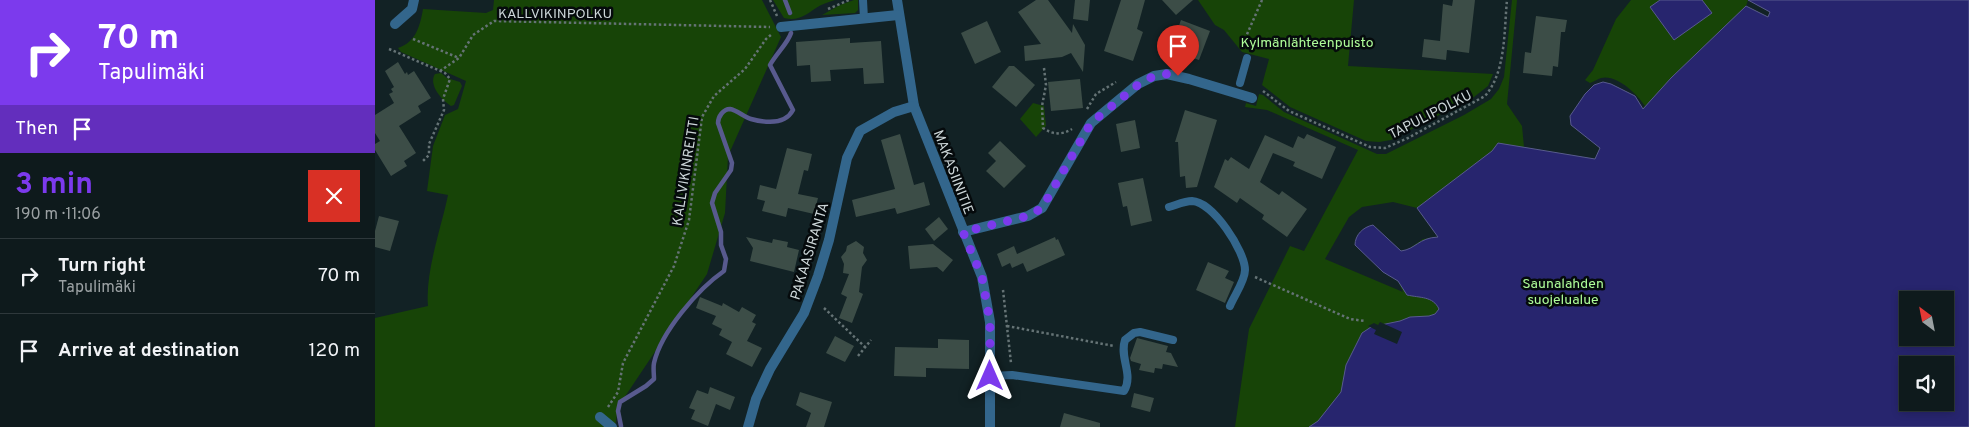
<!DOCTYPE html>
<html lang="en">
<head>
<meta charset="utf-8">
<style>
  :root { --surface:#0e1a1c; --page:#172325; --text:#f1f3f6; --muted:#9ba1a3; --line:#2e383b; --accent:#7c3aed }
  body { margin:0; font-family:Overpass,sans-serif; background:var(--page); color:var(--text); height:100vh; display:flex; flex-direction:column; font-size:19px; white-space:nowrap }
  * { box-sizing:border-box; margin:0 }
  p { font-size:16px; color:var(--muted) }
  .icon { flex:none; width:28px; height:28px; fill:none; stroke:currentColor; stroke-width:2; stroke-linecap:round; stroke-linejoin:round }
  .map { position:relative; flex:1; overflow:hidden }
  .drawer { display:flex; flex-direction:column; background:var(--surface); width:375px }
  .drawer>* { flex:none }
  .guide { background:#7c3aed; color:#fff; overflow:hidden }
  .needle { width:32px; rotate:328deg }
  .controls { position:absolute; left:1524px; top:291px; display:grid; gap:10px }
  .controls a { display:grid; place-items:center; width:55px; height:55px; border-radius:0px; background:var(--surface); box-shadow:0 2px 8px #0003,0 0 0 1px var(--line); font-size:25px }
  .pin { position:absolute; display:grid; place-items:center; width:42px; height:42px; color:#fff; margin:-51px -21px; border-radius:50% 50% 50% 0; rotate:-45deg; box-shadow:0 0 5px #0007 }
  .pin .icon { rotate:45deg }
  .me { position:absolute; width:55px; margin:-28px; rotate:0deg; stroke-linejoin:round; filter:drop-shadow(0 0 4px #0008) }
  .turn { display:flex; align-items:center; gap:18px; height:105px; padding:0 15px; font-size:22px }
  .turn .icon { width:65px; height:65px; stroke-width:2.5 }
  .turn b { display:block; font-size:35px; line-height:42px }
  .then { display:flex; align-items:center; height:48px; padding:0 15px; background:#0003; gap:10px; font-size:19px }
  .round { display:grid; place-items:center; flex:none; width:52px; height:52px; border-radius:0px; background:var(--page) }
  .headline { display:flex; align-items:center; justify-content:space-between; height:85px; padding:0 15px }
  h1 { font-size:30px; font-weight:700; line-height:38px; color:var(--accent) }
  ul { padding:0; list-style:none }
  li { display:flex; align-items:center; gap:15px; height:75px; padding:0 15px; border-top:1px solid var(--line) }
  li div { flex:1 }
  li b { display:block; font-size:19px }
  li em { font-style:normal }
  main { display:flex; flex:1; min-height:0 }
  .map>svg:first-child { display:block }
  .green { fill:#174407; fill-rule:evenodd }
  .water { fill:#27256e; stroke:#585a8e; fill-rule:evenodd }
  .pier { fill:#122225 }
  .lines { fill:none; stroke-linecap:round; stroke-linejoin:round }
  .stream { stroke:#585a8e; stroke-width:4.5 }
  .building { fill:#3c4d47 }
  .path { stroke:#657375; stroke-width:2.5; stroke-dasharray:2.5 2.5; stroke-linecap:butt }
  .lane { stroke:#33668c; stroke-width:8 }
  .street { stroke:#33668c; stroke-width:10 }
  .route { stroke:#7c3aed; stroke-width:9; stroke-dasharray:0 16.2 }
  .labels { text-anchor:middle; stroke-width:5; stroke-linejoin:round; paint-order:stroke }
  .street-label { font-size:14px; fill:#ccd6d8; stroke:#050a0c }
  .park-label { font-size:14px; fill:#aefd99; stroke:#050a0c }
</style>
</head>
<body>
<main>
<section class="drawer">
<div class="guide">
<div class="turn"><svg class="icon" aria-label="right" viewBox="0 0 24 24"><path d="M7 20v-9h11M14 6l5 5-5 5"/></svg><div><b>70 m</b>Tapulimäki</div></div>
<div class="then">Then<svg class="icon" aria-label="arrive" viewBox="0 0 24 24"><path d="M6 21V4h12l-3 4 3 4H6"/></svg></div>
</div>
<div class="headline"><div><h1>3 min</h1><p>190 m · 11:06</p></div><a class="round" style="background:#d93025;color:#fff"><svg class="icon" aria-label="close" viewBox="0 0 24 24"><path d="M6 6l12 12M18 6L6 18"/></svg></a></div>
<ul>
<li><svg class="icon" aria-label="right" viewBox="0 0 24 24"><path d="M7 20v-9h11M14 6l5 5-5 5"/></svg><div><b>Turn right</b><p>Tapulimäki</p></div><em>70 m</em></li>
<li><svg class="icon" aria-label="arrive" viewBox="0 0 24 24"><path d="M6 21V4h12l-3 4 3 4H6"/></svg><div><b>Arrive at destination</b></div><em>120 m</em></li>
</ul>
</section>
<div class="map">
<svg width="1594" height="427" viewBox="0 0 1594 427">
  <rect width="100%" height="100%" fill="#122225"/>
  <g class="green">
    <path d="M 119,0 L 387,0 L 406,37 L 353,156 L 350,213 L 332,274 L 243,407 L 240,427 L 0,427 L 0,318 L 53,306 C 50,272 66,229 73,195 L 52,191 L 58,146 L 70,115 L 83,109 L 91,81 L 26,52 L 23,48 C 41,42 45,26 48,9 L 111,13 L 118,10 Z"/>
    <path d="M 398,0 L 460,0 C 454,2 447,4 441,8 C 429,16 424,21 409,18 Z"/>
    <polygon points="479,0 483,0 483,10 480,13 447,15 465,5"/>
    <polygon points="823,0 979,0 973,66 1118,74 1113,86 1099,97 1016,140 1004,142 991,141 915,107 887,85 894,59 867,52 849,30 840,25"/>
    <path d="M 1137,0 L 1142,0 L 1132,104 L 1147,126 L 1149,147 L 1220,159 L 1225,148 L 1270,106 C 1262,94 1242,74 1226,78 C 1223,79 1218,82 1215,83 L 1210,80 L 1218,70 L 1241,19 L 1256,0 L 1373,0 L 1371,6 L 1393,17 L 1395,12 L 1373,0 L 1594,0 L 1236,427 L 860,427 L 874,329 L 915,246 L 929,251 L 983,150 L 892,110 L 870,107 L 871,103 L 881,106 L 884,94 L 888,95 L 909,112 L 1002,154 L 1011,154 L 1089,115 L 1116,99 L 1124,89 L 1129,77 ZM 1018,202 L 1042,208 L 1063,237 L 1048,239 L 1032,250 L 1026,251 L 1008,272 L 1023,281 L 1028,292 L 950,259 L 974,217 L 987,207 Z"/>
    <path d="M 66,73 L 72,78 L 85,82 L 87,86 L 79,105 L 76,106 C 67,100 53,85 60,74 Z"/>
    <polygon points="658,103 669,106 671,126 661,137 645,119"/>
  </g>
  <g class="water">
    <polygon points="1285,0 1327,0 1337,13 1299,40 1275,7"/>
    <path d="M 1373,0 L 1594,0 L 1594,427 L 934,427 L 943,421 L 966,392 L 971,365 L 987,333 L 996,327 L 1025,321 L 1035,317 L 1054,316 L 1060,314 L 1064,309 C 1058,296 1045,298 1032,295 L 1023,281 L 1008,272 L 980,245 C 980,235 988,227 998,225 L 1026,251 C 1041,249 1043,238 1063,237 L 1042,208 L 1117,151 L 1123,143 L 1220,159 L 1225,148 L 1196,125 L 1195,116 L 1210,94 L 1219,85 L 1228,82 L 1236,84 L 1260,96 L 1268,109 L 1296,78 L 1371,6 L 1393,17 L 1395,12 ZM 1532,300 L 1570,300 L 1570,338 L 1532,338 ZM 1532,365 L 1570,365 L 1570,402 L 1532,402 Z"/>
  </g>
  <polygon class="pier" points="1005,322 1027,332 1022,344 999,334 1001,330 993,326 999,323 1003,325"/>
  <g class="lines">
    <g class="stream">
      <polyline points="410,0 415,13"/>
      <path d="M 246,426 L 243,411 L 245,402 L 271,386 L 279,379 C 279,374 278,368 279,363 C 286,332 323,289 349,271 L 351,259 L 346,245 L 346,232 L 337,203 L 340,193 L 356,170 L 357,163 L 343,123 C 343,117 348,109 355,109 C 362,110 369,117 376,119 C 391,123 410,125 418,110 L 395,65 C 401,54 413,43 416,33"/>
    </g>
  </g>
  <g class="building">
    <polygon points="661,0 673,0 697,33 698,24 710,45 708,72 696,53 687,57 650,61 649,46 666,44 643,12"/>
    <polygon points="700,0 715,0 713,21 698,19"/>
    <polygon points="746,0 770,0 762,29 768,32 758,61 729,51"/>
    <polygon points="787,0 818,0 801,15"/>
    <polygon points="1078,0 1100,0 1094,53 1072,50 1071,60 1047,57 1049,39 1065,41 1068,4 1077,6"/>
    <polygon points="1161,16 1192,20 1190,32 1186,32 1183,67 1178,66 1177,76 1148,73 1150,52 1156,53"/>
    <polygon points="806,20 835,31 824,60 795,50"/>
    <polygon points="612,21 626,52 600,64 586,33"/>
    <polygon points="475,38 475,43 506,41 509,83 489,84 488,68 455,70 456,81 436,82 435,65 422,66 421,42"/>
    <polygon points="23,62 30,74 32,72 33,75 39,71 56,98 43,106 46,112 24,126 41,153 29,161 32,166 16,176 0,150 0,144 5,141 0,133 0,115 19,103 14,94 18,92 16,89 19,87 10,71"/>
    <polygon points="634,66 639,66 660,85 641,107 617,87"/>
    <polygon points="705,79 708,108 676,111 673,82"/>
    <polygon points="810,110 842,120 822,187 811,188 810,176 805,177 803,142 800,142"/>
    <polygon points="760,120 765,148 746,152 741,124"/>
    <polygon points="525,134 539,185 549,182 555,205 522,214 520,208 481,217 477,200 520,189 506,140"/>
    <polygon points="932,134 961,147 947,179 918,166 920,162 898,153 885,182 904,195 907,191 932,209 912,237 887,219 889,215 865,198 862,203 839,187 850,159 853,161 856,157 874,169 890,135 918,148 923,136 929,139"/>
    <polygon points="625,141 651,166 629,188 611,171 621,161 613,153"/>
    <polygon points="412,148 437,154 433,171 429,170 423,194 443,198 439,214 413,208 411,217 387,211 390,201 382,199 385,185 401,189"/>
    <polygon points="768,178 777,221 756,226 752,206 748,207 743,183"/>
    <polygon points="4,216 24,221 15,251 0,247 0,231"/>
    <polygon points="564,217 573,229 559,241 550,229"/>
    <polygon points="371,237 397,243 398,239 413,242 412,247 424,250 419,272 375,261 378,248"/>
    <polygon points="680,237 681,240 683,239 690,255 652,272 648,263 637,268 635,263 627,267 622,254 639,246 642,254"/>
    <polygon points="481,241 489,247 488,253 492,260 487,267 484,292 488,294 477,323 464,318 472,297 466,294 474,274 468,273 469,264 466,257 471,251 472,246"/>
    <polygon points="558,244 578,260 568,272 562,267 535,269 533,246"/>
    <polygon points="833,262 854,271 850,278 859,282 850,303 821,290"/>
    <polygon points="325,297 347,306 348,303 364,312 367,307 381,315 377,322 381,324 372,341 387,348 377,367 351,354 357,342 344,335 347,329 337,324 341,316 321,308"/>
    <polygon points="460,336 479,346 470,362 451,353"/>
    <polygon points="762,338 793,346 791,352 796,353 803,367 788,364 787,369 780,368 779,373 764,370 766,364 756,361 755,358"/>
    <polygon points="563,339 594,340 594,369 551,368 551,377 519,376 520,347 563,348"/>
    <polygon points="335,387 360,397 355,410 341,404 333,426 316,419 320,410 314,408 322,390 333,394"/>
    <polygon points="425,392 457,402 449,427 431,427 436,413 421,405"/>
    <polygon points="759,393 779,398 775,412 756,407"/>
    <polygon points="689,413 725,423 725,427 685,427"/>
  </g>
  <g class="lines">
    <g class="path">
      <polyline points="395,0 402,16"/>
      <polyline points="453,9 474,0"/>
      <polyline points="38,39 84,58"/>
      <polyline points="866,48 887,0"/>
      <polyline points="14,49 70,73 75,79 68,99 69,110 54,144 54,155 48,161"/>
      <path d="M 669,68 L 671,85 L 667,106 L 668,128 C 678,135 687,135 697,129"/>
      <polyline points="65,71 84,58 98,35 119,21 395,27"/>
      <path d="M 888,91 L 914,111 L 995,147 L 1010,148 L 1033,138 L 1110,96 C 1131,72 1129,31 1132,0"/>
      <polyline points="712,109 721,94 741,82"/>
      <polyline points="880,277 975,319 990,321"/>
      <polyline points="628,290 636,363"/>
      <polyline points="449,308 490,347"/>
      <polyline points="632,326 739,346"/>
      <polyline points="483,356 496,340"/>
      <polyline points="233,407 243,392 248,363 299,266 314,220 327,117 339,96 370,69 391,39 397,34"/>
    </g>
    <g class="lane">
      <polyline points="488,0 489,19"/>
      <polyline points="865,83 872,58"/>
      <path d="M 794,207 C 801,205 810,201 817,201 C 838,202 870,251 870,270 C 870,281 859,296 855,306"/>
      <path d="M 615,376 L 637,375 L 749,391 C 759,374 744,358 750,340 L 759,333 L 765,332 L 798,340"/>
    </g>
    <g class="street">
      <polyline points="522,0 539,106 607,277 615,322 615,427"/>
      <polyline points="20,24 37,9 39,0"/>
      <polyline points="406,27 523,15"/>
      <polyline points="588,232 653,216 667,208 716,123 763,84 779,76 792,74 814,79 877,98"/>
      <polyline points="225,417 237,427"/>
      <polyline points="373,427 381,399 395,369 429,313 443,276 454,240 472,158 485,131 519,112 539,106"/>
    </g>
  </g>
  <g class="lines">
    <polyline class="route" points="615,376 615,322 607,277 588,232 653,216 667,208 716,123 764,84 779,76 792,74 803,76"/>
  </g>
  <g class="labels">
    <g class="street-label">
      <text x="180" y="18">KALLVIKINPOLKU</text>
      <text transform="translate(1055 114) rotate(-27)" y="5">TAPULIPOLKU</text>
      <text transform="translate(310 171) rotate(-81)" y="5">KALLVIKINREITTI</text>
      <text transform="translate(579 172) rotate(69)" y="5">MAKASIINITIE</text>
      <text transform="translate(434 251) rotate(-73)" y="5">PAKAASIRANTA</text>
    </g>
    <g class="park-label">
      <text x="932" y="47">Kylmänlähteenpuisto</text>
      <text x="1188" y="288">Saunalahden<tspan x="1188" dy="16">suojelualue</tspan></text>
    </g>
  </g>
</svg>
<div class="controls">
<a><svg class="needle" viewBox="-14 -14 28 28"><path d="M0-13l5 13h-10z" fill="#e53935"/><path d="M0 13l5-13h-10z" fill="#9ba1a3"/></svg></a>
<a><svg class="icon" aria-label="sound" viewBox="0 0 24 24"><path d="M4 9h4l5-4v14l-5-4H4zM17 9q2 3 0 6"/></svg></a>
</div>
<div class="pin" style="left:803px;top:76px;background:#d93025"><svg class="icon" aria-label="arrive" viewBox="0 0 24 24"><path d="M6 21V4h12l-3 4 3 4H6"/></svg></div>
<svg class="me" style="left:615px;top:376px" viewBox="-20 -20 40 40"><path d="M0-17L14 15 0 8-14 15z" fill="#7c3aed" stroke="#fff" stroke-width="4"/></svg>
</div>
</main>
</body>
</html>
